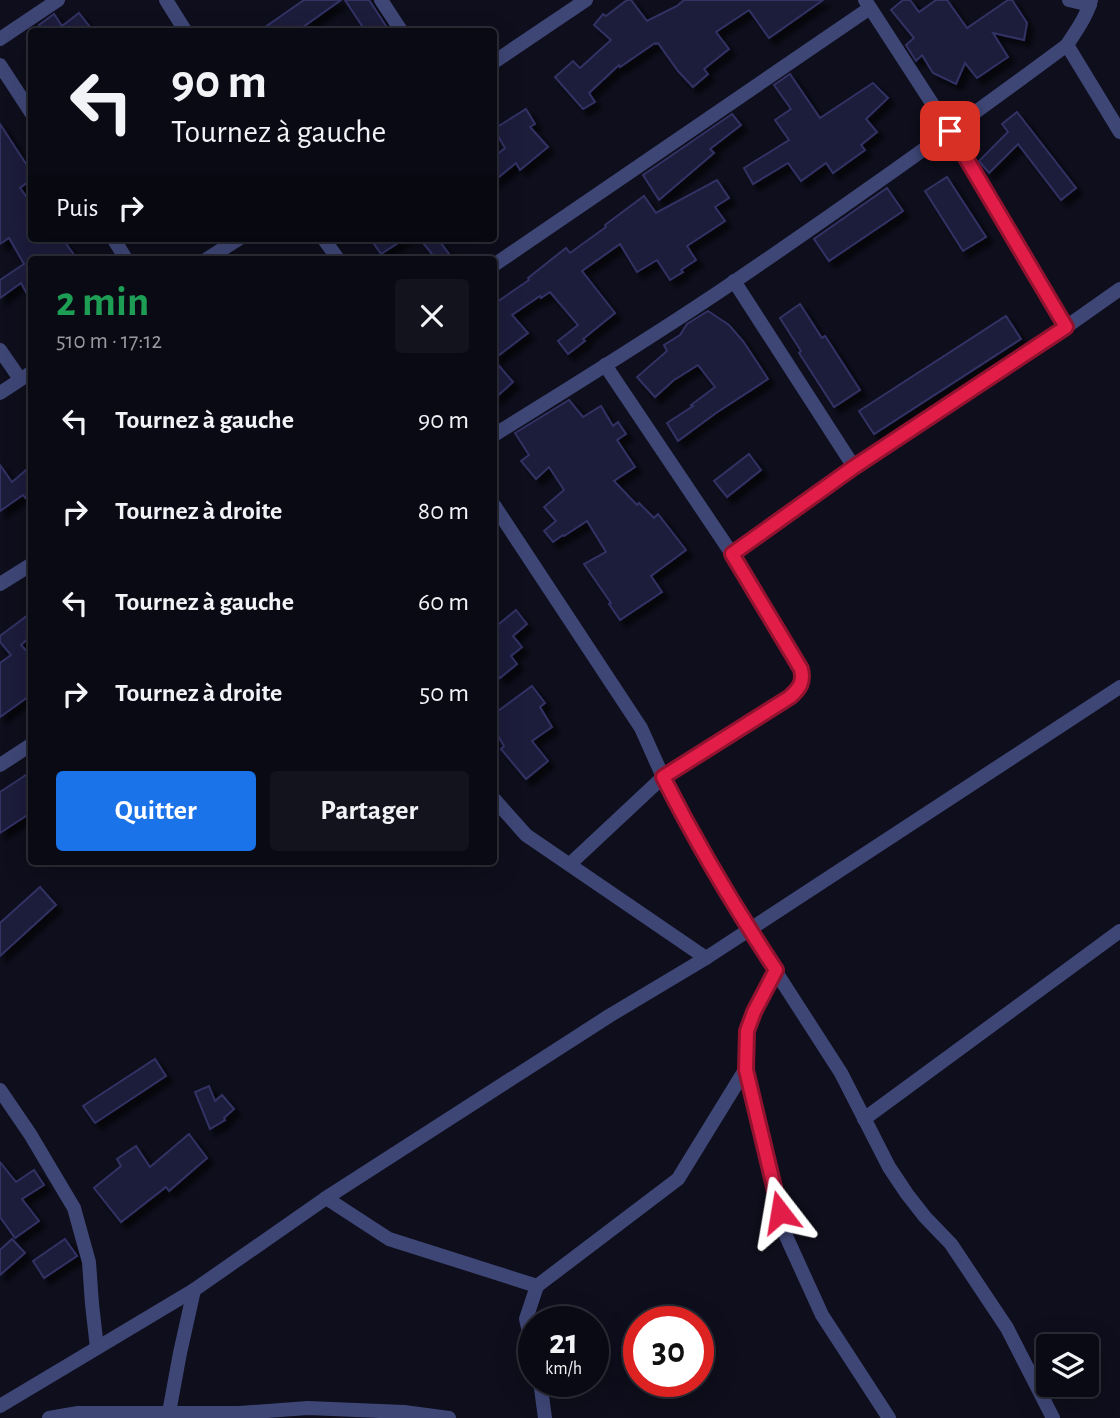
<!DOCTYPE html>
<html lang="fr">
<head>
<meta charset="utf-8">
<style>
  :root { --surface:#0a0a15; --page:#13131e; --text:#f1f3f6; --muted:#999aa0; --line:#2a2b34; --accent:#1a73e8 }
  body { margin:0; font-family:"Alegreya Sans",sans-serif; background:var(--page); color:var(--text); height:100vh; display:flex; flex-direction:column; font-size:26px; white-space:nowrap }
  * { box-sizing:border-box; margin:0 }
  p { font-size:23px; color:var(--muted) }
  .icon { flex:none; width:38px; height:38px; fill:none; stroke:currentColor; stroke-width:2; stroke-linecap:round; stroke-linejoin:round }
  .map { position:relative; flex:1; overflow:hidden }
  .side { position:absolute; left:28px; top:256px; width:469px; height:609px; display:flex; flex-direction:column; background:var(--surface); border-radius:7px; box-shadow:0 7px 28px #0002,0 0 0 2px var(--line) }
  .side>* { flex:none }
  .top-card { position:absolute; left:28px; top:28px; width:469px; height:214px; border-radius:7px; box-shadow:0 7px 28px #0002,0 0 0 2px var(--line); background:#0a0a15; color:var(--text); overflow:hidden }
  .controls { position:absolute; left:1036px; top:1334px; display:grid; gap:14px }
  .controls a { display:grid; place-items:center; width:63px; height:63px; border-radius:7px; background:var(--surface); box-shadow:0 7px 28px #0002,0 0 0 2px var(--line); font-size:35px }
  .speed { position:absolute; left:518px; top:1306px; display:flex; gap:14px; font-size:35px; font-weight:700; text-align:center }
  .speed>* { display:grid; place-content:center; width:91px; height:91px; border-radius:50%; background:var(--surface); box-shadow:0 7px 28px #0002,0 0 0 2px var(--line); line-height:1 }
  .speed small { font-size:18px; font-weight:400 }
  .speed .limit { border:10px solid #d22; background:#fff; color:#111 }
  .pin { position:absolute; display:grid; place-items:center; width:60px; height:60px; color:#fff; margin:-30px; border-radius:14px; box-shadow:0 4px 10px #0006 }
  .me { position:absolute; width:77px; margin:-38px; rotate:346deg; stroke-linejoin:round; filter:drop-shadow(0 0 5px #0008) }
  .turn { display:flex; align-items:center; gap:24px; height:147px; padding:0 28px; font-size:32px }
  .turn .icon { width:91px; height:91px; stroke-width:2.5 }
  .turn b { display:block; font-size:49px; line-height:60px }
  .then { display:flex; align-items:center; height:66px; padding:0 28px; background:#0003; gap:14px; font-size:26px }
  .round { display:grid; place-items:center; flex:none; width:74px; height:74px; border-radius:7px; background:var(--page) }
  .overview { display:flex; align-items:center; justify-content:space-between; height:119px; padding:0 28px }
  h1 { font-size:42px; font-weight:700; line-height:52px; color:#1e9e55 }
  .button { display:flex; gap:14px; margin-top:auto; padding:14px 28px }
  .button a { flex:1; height:80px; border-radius:7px; background:var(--accent); color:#fff; font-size:28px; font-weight:700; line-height:80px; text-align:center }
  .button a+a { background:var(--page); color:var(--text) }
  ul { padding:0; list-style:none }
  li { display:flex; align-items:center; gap:21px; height:91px; padding:0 28px }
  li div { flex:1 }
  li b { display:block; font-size:26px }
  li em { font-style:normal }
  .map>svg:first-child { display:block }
  .building { fill:#1d1c3b; stroke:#313164; stroke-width:2; filter:url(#shadow) }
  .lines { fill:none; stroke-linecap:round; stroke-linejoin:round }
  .street { stroke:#3e4676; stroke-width:14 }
  .route-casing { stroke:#92132f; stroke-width:18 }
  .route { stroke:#e11d48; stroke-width:12 }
</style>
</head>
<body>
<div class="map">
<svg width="1120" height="1418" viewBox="0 0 1120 1418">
  <defs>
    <filter id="shadow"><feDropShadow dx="6" dy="6" stdDeviation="2" flood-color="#0009"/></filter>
  </defs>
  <rect width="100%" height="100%" fill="#0e0e1c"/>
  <g class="building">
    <polygon points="304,0 341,0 296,32 258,32"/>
    <polygon points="345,0 369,0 390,32 366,32"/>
    <polygon points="627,0 631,0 647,21 677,6 684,0 823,0 769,38 749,10 716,32 729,49 704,69 708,74 693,87 678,71 658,43 656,44 655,43 620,67 619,65 589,93 595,102 583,109 555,77 573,61 580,68 611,40 594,25 603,14 606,16"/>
    <polygon points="903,0 910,0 919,12 936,0 947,0 967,28 1008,0 1012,0 1027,23 1024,40 993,33 1008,57 977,78 965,63 956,84 933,73 922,55 916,61 906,45 914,38 891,10"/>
    <polygon points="79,13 94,32 43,32 39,25 54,14 62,26"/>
    <polygon points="790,74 820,118 873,83 888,98 866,119 877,132 861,145 865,150 833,173 826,163 801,181 788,163 753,184 744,168 789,140 775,120 791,109 774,85"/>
    <polygon points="526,109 535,124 530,127 548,147 520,170 516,163 494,181 494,157 505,148 494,129"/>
    <polygon points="1017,112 1076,188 1061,200 1018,144 989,173 979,161 1008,132 1002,124"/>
    <polygon points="732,114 741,125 710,149 714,153 659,200 643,175"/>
    <polygon points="0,124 32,173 32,179 20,188 32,204 32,238 62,238 77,259 32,259 32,303 21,283 0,298 0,280 24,264 9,238 0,244"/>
    <polygon points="947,177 986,237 963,251 925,191"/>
    <polygon points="717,180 729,198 715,207 725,221 687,246 696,260 681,270 683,272 670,280 657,260 637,272 620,244 582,271 615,313 583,339 585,341 568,354 558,341 578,325 550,292 541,298 540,296 512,315 528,333 494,359 494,304 529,280 528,278 566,248 570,253 606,227 605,225 644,196 656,213"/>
    <polygon points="887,188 903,211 829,261 814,239"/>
    <polygon points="370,238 406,238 381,254"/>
    <polygon points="419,238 437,238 453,259 436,259"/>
    <polygon points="800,304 822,338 825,336 860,390 834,407 799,353 801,351 780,318"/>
    <polygon points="708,311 729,325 743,341 768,379 716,413 678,441 667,423 693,406 691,405 715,387 698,365 674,380 655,397 637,377 667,351 664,345 680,335 687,324"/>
    <polygon points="1006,316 1021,339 874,434 859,411"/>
    <polygon points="494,360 513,382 494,399"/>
    <polygon points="569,400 583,417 601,406 613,426 618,422 626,434 617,440 635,467 614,481 637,505 639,503 654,518 658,514 686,550 651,576 662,592 620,620 609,604 611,603 584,564 606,552 587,521 564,536 563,535 553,542 544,531 556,521 544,507 564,490 549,467 536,479 521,461 529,455 515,433"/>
    <polygon points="749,454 761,470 727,497 714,481"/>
    <polygon points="0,465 12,482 32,465 32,505 23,495 0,511"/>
    <polygon points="516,610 527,624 513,636 522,647 511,656 517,664 500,678 494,670 494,628"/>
    <polygon points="32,612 32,635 21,645 32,657 32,694 0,717 0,663 11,655 0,642 0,636"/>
    <polygon points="532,686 545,703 540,707 552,727 532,741 548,761 526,779 501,749 504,746 494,729 494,714"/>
    <polygon points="32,771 32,812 0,833 0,792"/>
    <polygon points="40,887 56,905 0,956 0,923"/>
    <polygon points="155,1059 166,1076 95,1123 83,1106"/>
    <polygon points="209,1086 215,1101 222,1095 234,1109 224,1118 225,1120 210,1129 195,1092"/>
    <polygon points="189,1134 207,1158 169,1191 166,1187 121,1222 94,1188 121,1166 117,1159 136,1146 150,1167"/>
    <polygon points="0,1162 16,1182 34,1170 44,1185 22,1199 39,1221 15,1238 0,1217"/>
    <polygon points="12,1239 25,1253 0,1275 0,1250"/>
    <polygon points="65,1239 77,1256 44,1278 33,1261"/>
  </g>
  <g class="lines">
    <g class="street">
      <polyline points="166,0 186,32"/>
      <polyline points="381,0 402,32"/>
      <polyline points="1069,0 1090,5"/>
      <polyline points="0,39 58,0"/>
      <polyline points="1067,45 1120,132"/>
      <polyline points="494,62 586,0"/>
      <polyline points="0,65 32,114"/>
      <polyline points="113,238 126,259"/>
      <polyline points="323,238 338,259"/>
      <polyline points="207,259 240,238"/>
      <polyline points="494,265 870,8"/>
      <polyline points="734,281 854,467"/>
      <polyline points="1066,327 1120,289"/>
      <polyline points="0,350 20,379"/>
      <polyline points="0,393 32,372"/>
      <path d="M 494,435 C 574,385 656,335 735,281 C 847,205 958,126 1067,45 C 1076,31 1087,16 1091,0"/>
      <polyline points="494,505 641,728 663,777 695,839 749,930 841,1073 889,1167 907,1194 925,1217 951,1244 1007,1328 1053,1418"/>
      <polyline points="732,554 854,467 1066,327 950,131 865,0"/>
      <polyline points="0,584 32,564"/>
      <polyline points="0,765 32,744"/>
      <polyline points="494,799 526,835 706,958"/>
      <path d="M 570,864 L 663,777 L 790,697 C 800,688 804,682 801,669 L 732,554 L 605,365"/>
      <polyline points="776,970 754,1012 747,1031 745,1070 786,1236 822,1315 889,1418"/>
      <polyline points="0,1090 30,1134 74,1208 89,1262 92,1304 97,1348"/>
      <polyline points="864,1119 1120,931"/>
      <polyline points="326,1198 389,1239 537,1286 526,1319 534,1354"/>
      <polyline points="537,1286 678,1179 745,1070"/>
      <polyline points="540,1381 545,1418"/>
      <polyline points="0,1406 194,1290 326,1198 609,1016 706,958 1120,687"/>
      <polyline points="49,1418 78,1413 239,1413 308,1408 404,1412 449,1418"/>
      <polyline points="168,1418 180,1353 194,1290"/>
    </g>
  </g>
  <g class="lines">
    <defs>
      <path id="route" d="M 780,1212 L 746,1070 L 747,1031 L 754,1012 L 776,970 C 735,908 697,844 663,777 L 790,697 C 800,688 804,682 801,669 L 732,554 L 854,467 L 1066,327 L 950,131"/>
    </defs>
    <use href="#route" class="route-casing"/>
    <use href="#route" class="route"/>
  </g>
</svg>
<div class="controls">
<a><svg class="icon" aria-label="layers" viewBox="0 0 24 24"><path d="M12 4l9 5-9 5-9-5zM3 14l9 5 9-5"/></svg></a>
</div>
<div class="speed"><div>21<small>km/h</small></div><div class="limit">30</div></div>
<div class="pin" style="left:950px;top:131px;background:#d93025"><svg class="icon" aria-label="arrive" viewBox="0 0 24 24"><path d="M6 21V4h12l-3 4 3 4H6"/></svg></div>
<svg class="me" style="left:780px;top:1212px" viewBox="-20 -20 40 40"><path d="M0-17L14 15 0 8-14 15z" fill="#e11d48" stroke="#fff" stroke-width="4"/></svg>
<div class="top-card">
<div class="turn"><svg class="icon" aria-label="left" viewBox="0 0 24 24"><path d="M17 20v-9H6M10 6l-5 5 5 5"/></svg><div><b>90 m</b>Tournez à gauche</div></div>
<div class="then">Puis<svg class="icon" aria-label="right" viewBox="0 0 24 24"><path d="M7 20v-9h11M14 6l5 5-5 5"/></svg></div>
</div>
<section class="side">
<div class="overview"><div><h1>2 min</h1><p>510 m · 17:12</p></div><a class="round"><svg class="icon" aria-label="close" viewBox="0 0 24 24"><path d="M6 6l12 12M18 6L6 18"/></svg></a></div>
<ul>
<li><svg class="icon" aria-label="left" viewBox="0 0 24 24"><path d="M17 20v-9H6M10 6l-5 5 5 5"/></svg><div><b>Tournez à gauche</b></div><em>90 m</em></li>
<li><svg class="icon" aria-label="right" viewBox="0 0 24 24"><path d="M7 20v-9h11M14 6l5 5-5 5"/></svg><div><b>Tournez à droite</b></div><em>80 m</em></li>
<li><svg class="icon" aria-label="left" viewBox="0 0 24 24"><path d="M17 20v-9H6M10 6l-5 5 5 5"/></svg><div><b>Tournez à gauche</b></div><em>60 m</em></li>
<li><svg class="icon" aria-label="right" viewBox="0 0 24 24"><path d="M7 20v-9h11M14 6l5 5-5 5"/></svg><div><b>Tournez à droite</b></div><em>50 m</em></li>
</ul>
<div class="button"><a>Quitter</a><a>Partager</a></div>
</section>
</div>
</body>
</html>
